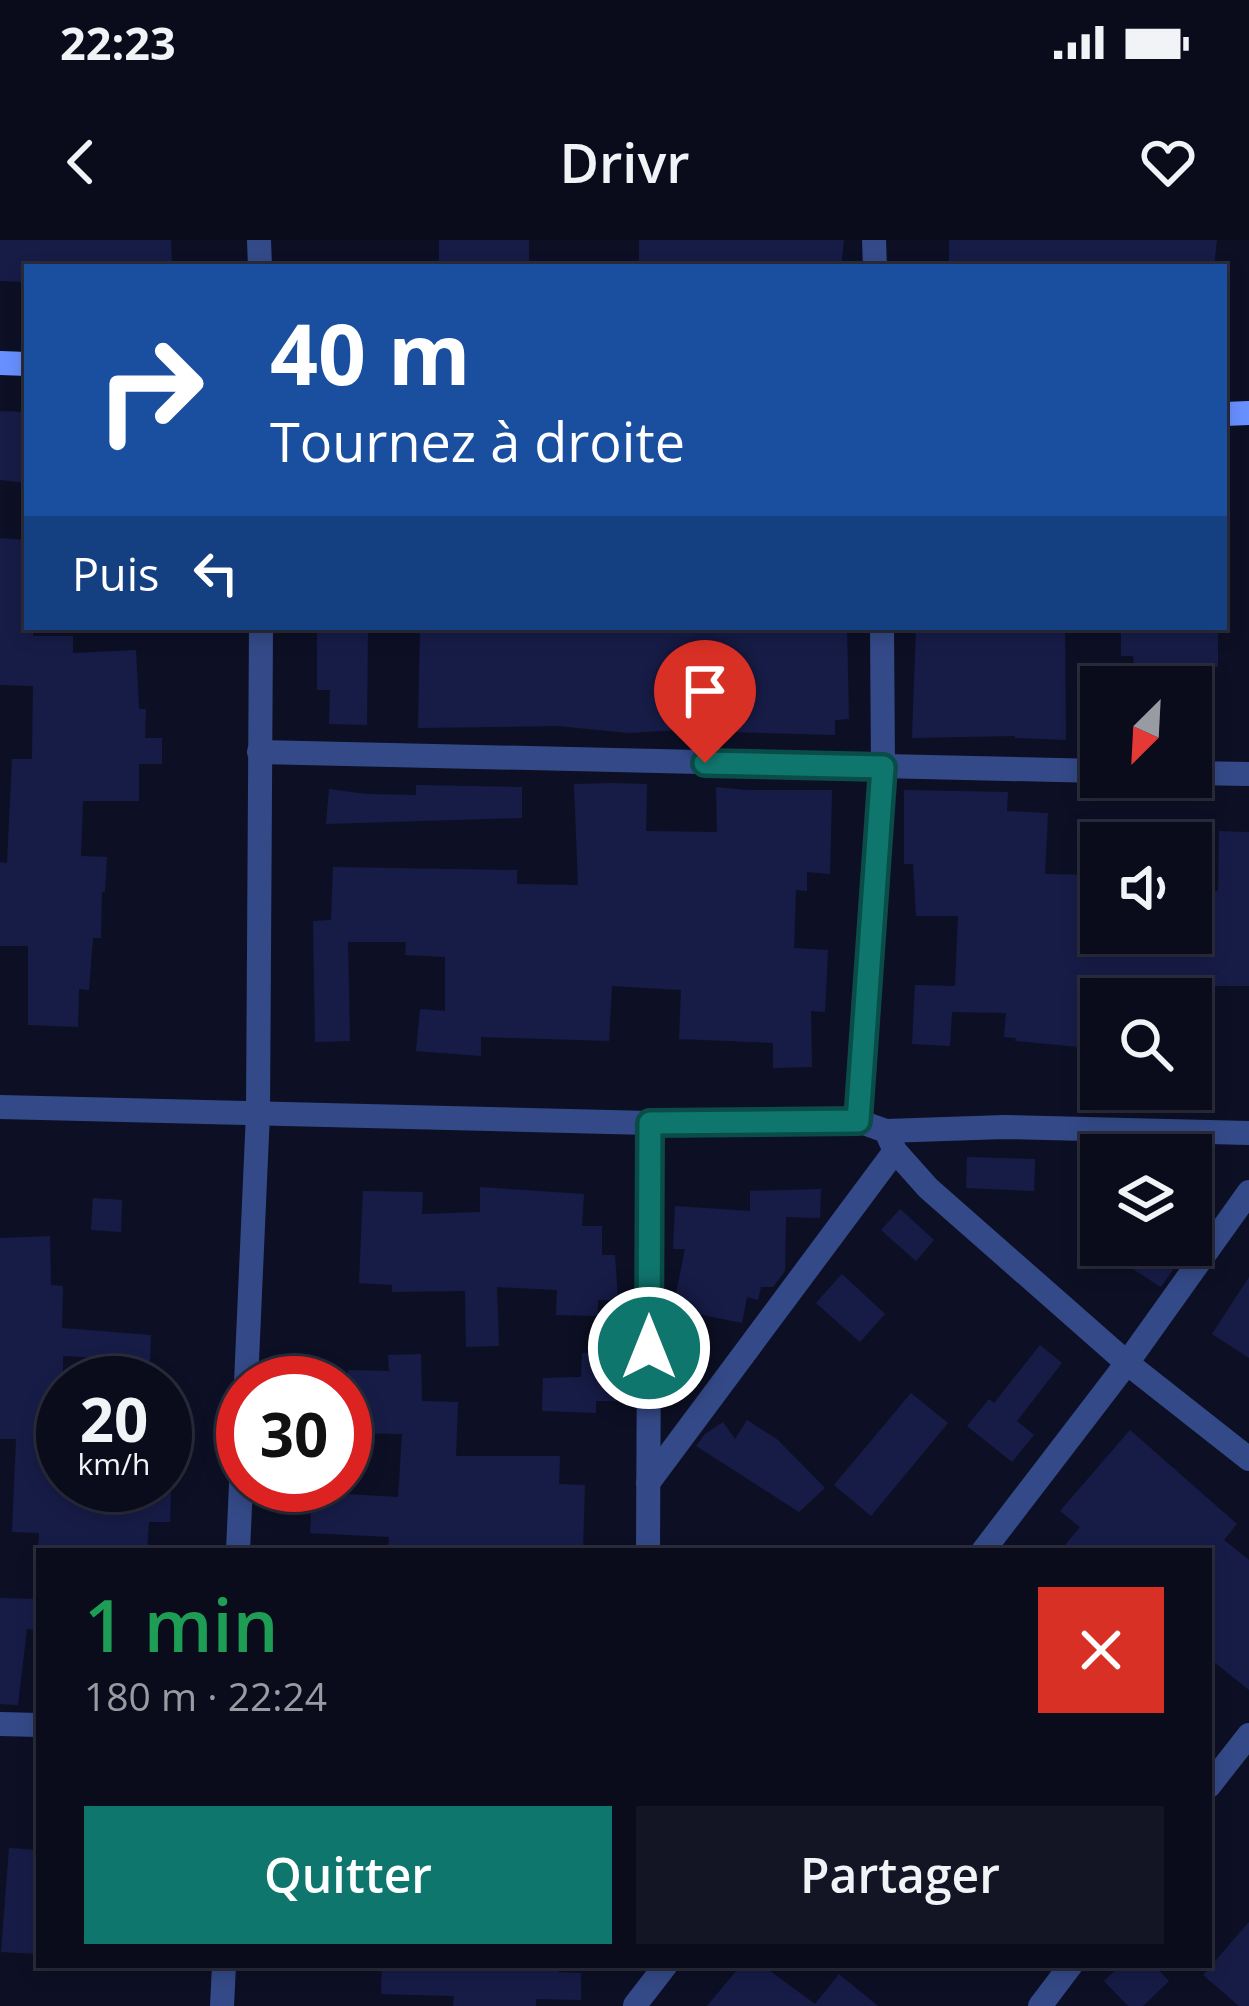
<!DOCTYPE html>
<html lang="fr">
<head>
<meta charset="utf-8">
<style>
  :root { --surface:#0a0c1c; --page:#131525; --text:#f1f3f6; --muted:#999ba3; --line:#2a2c3b; --accent:#0f766e }
  body { margin:0; font-family:"Open Sans",sans-serif; background:var(--page); color:var(--text); height:100vh; display:flex; flex-direction:column; font-size:45px; white-space:nowrap }
  * { box-sizing:border-box; margin:0 }
  p { font-size:39px; color:var(--muted) }
  .icon { flex:none; width:66px; height:66px; fill:none; stroke:currentColor; stroke-width:2; stroke-linecap:round; stroke-linejoin:round }
  .map { position:relative; flex:1; overflow:hidden }
  .drawer { position:absolute; left:36px; top:1308px; width:1176px; height:420px; display:flex; flex-direction:column; background:var(--surface); border-radius:0px; box-shadow:0 6px 18px #0003,0 0 0 3px var(--line) }
  .drawer>* { flex:none }
  .guide { position:absolute; left:24px; top:24px; width:1203px; height:366px; border-radius:0px; box-shadow:0 6px 18px #0003,0 0 0 3px var(--line); background:#1a4fa0; color:#fff; overflow:hidden }
  .needle { width:78px; rotate:204deg }
  .controls { position:absolute; left:1080px; top:426px; display:grid; gap:24px }
  .controls a { display:grid; place-items:center; width:132px; height:132px; border-radius:0px; background:var(--surface); box-shadow:0 6px 18px #0003,0 0 0 3px var(--line); font-size:60px }
  .speed { position:absolute; left:36px; top:1116px; display:flex; gap:24px; font-size:60px; font-weight:700; text-align:center }
  .speed>* { display:grid; place-content:center; width:156px; height:156px; border-radius:50%; background:var(--surface); box-shadow:0 6px 18px #0003,0 0 0 3px var(--line); line-height:1 }
  .speed small { font-size:30px; font-weight:400 }
  .speed .limit { border:18px solid #d22; background:#fff; color:#111 }
  .pin { position:absolute; display:grid; place-items:center; width:102px; height:102px; color:#fff; margin:-123px -51px; border-radius:50% 50% 50% 0; rotate:-45deg; box-shadow:0 0 12px #0007 }
  .pin .icon { rotate:45deg }
  .me { position:absolute; width:132px; margin:-66px; rotate:0deg; stroke-linejoin:round; filter:drop-shadow(0 0 9px #0008) }
  .turn { display:flex; align-items:center; gap:42px; height:252px; padding:0 48px; font-size:54px }
  .turn .icon { width:156px; height:156px; stroke-width:2.5 }
  .turn b { display:block; font-size:84px; line-height:102px }
  .then { display:flex; align-items:center; height:114px; padding:0 48px; background:#0003; gap:24px; font-size:45px }
  .round { display:grid; place-items:center; flex:none; width:126px; height:126px; border-radius:0px; background:var(--page) }
  .summary { display:flex; align-items:center; justify-content:space-between; height:204px; padding:0 48px }
  h1 { font-size:72px; font-weight:600; line-height:90px; color:#1e9e55 }
  .action { display:flex; gap:24px; margin-top:auto; padding:24px 48px }
  .action a { flex:1; height:138px; border-radius:0px; background:var(--accent); color:#fff; font-size:48px; font-weight:600; line-height:138px; text-align:center }
  .action a+a { background:var(--page); color:var(--text) }
  .status { display:flex; justify-content:space-between; align-items:center; height:84px; padding:0 60px; background:var(--surface); direction:ltr }
  .status svg { height:33px; fill:currentColor }
  header { display:flex; justify-content:space-between; align-items:center; height:156px; padding:0 48px; background:var(--surface); font-size:54px; font-weight:600 }
  .map>svg:first-child { display:block }
  .building { fill:#171c47 }
  .lines { fill:none; stroke-linecap:round; stroke-linejoin:round }
  .street { stroke:#344a88; stroke-width:24 }
  .secondary { stroke:#6890ff; stroke-width:24 }
  .route-casing { stroke:#0a4d48; stroke-width:30 }
  .route { stroke:#0f766e; stroke-width:21 }
</style>
</head>
<body>
<div class="status"><b>22:23</b><svg viewBox="0 0 49 12"><path d="M0 12V9h3v3zM5 12V6h3v6zM10 12V3h3v9zM15 12V0h3v12zM26 1h20v11H26zM47 4h2v5h-2z"/></svg></div>
<header><svg class="icon" aria-label="back" viewBox="0 0 24 24"><path d="M15 5l-7 7 7 7"/></svg>Drivr<svg class="icon" aria-label="heart" viewBox="0 0 24 24"><path d="M12 20l-8-8c-3-5 5-10 8-4 3-6 11-1 8 4z"/></svg></header>
<div class="map">
<svg width="1249" height="1766" viewBox="0 0 1249 1766">
  <rect width="100%" height="100%" fill="#0d1025"/>
  <g class="building">
    <polygon points="0,0 171,0 172,27 27,27 27,42 0,41"/>
    <rect x="439" y="0" width="90" height="27"/>
    <polygon points="639,0 844,0 841,27 639,27"/>
    <polygon points="949,0 1217,0 1214,27 949,27"/>
    <polygon points="0,171 27,172 27,243 0,240"/>
    <polygon points="0,298 27,300 27,387 33,387 33,396 73,396 73,413 136,410 139,469 146,469 145,498 162,498 162,524 139,524 139,561 83,561 81,616 107,617 105,652 102,652 101,698 93,698 89,750 79,749 78,787 28,785 28,706 0,706 0,622 7,623 12,519 32,519 33,446 0,445"/>
    <polygon points="317,387 368,387 367,485 329,484 330,450 317,450"/>
    <polygon points="420,387 847,387 849,479 835,480 835,495 729,492 731,422 676,421 680,490 628,493 558,486 418,488"/>
    <polygon points="916,387 1065,387 1066,500 1015,498 1015,496 912,498"/>
    <polygon points="1121,387 1218,387 1218,427 1162,427 1164,447 1136,447 1133,416 1121,416"/>
    <polygon points="613,543 647,544 646,591 717,592 716,547 746,550 832,550 830,634 807,632 807,651 796,650 794,708 828,710 825,772 811,771 812,827 773,828 773,803 679,799 681,750 612,746 609,801 481,797 481,816 416,811 420,769 445,771 445,717 405,715 406,702 348,702 350,801 315,802 313,681 331,680 333,627 517,630 517,644 578,645 574,544"/>
    <polygon points="416,545 522,547 522,578 326,584 329,549 366,554 416,555"/>
    <polygon points="904,550 1008,552 1007,571 1048,573 1045,634 1099,635 1098,693 1191,693 1191,650 1218,651 1219,591 1249,592 1249,746 1167,746 1167,759 1101,759 1101,809 1015,801 1016,798 1004,797 1006,773 952,772 950,806 912,804 915,745 955,746 958,676 916,676 913,624 904,624"/>
    <polygon points="967,917 1035,919 1034,951 966,948"/>
    <polygon points="480,947 584,954 582,986 602,986 602,1015 615,1015 618,1060 598,1060 598,1076 556,1075 557,1050 497,1047 499,1106 466,1107 465,1051 392,1052 392,1045 359,1043 363,951 423,952 422,974 480,972"/>
    <polygon points="821,949 820,978 786,977 785,1031 773,1047 761,1047 758,1060 747,1057 742,1083 673,1069 685,1009 673,1009 675,966 750,971 750,951"/>
    <polygon points="93,958 122,960 121,992 91,990"/>
    <polygon points="900,969 934,1000 916,1021 881,990"/>
    <polygon points="50,996 51,1045 63,1046 62,1088 151,1095 150,1121 63,1116 62,1255 121,1256 122,1248 171,1252 170,1282 149,1282 147,1311 38,1311 39,1293 12,1292 16,1199 0,1199 0,998"/>
    <polygon points="1095,1005 1170,1005 1184,1014 1161,1047"/>
    <polygon points="842,1034 885,1074 860,1102 816,1063"/>
    <polygon points="1249,1037 1249,1118 1212,1094"/>
    <polygon points="1040,1105 1062,1123 1017,1181 1034,1195 1012,1222 967,1186 989,1159 994,1163"/>
    <polygon points="582,1113 617,1113 616,1161 596,1161 596,1173 542,1171 543,1138 581,1137"/>
    <polygon points="421,1114 422,1161 458,1162 456,1216 560,1216 559,1244 585,1245 583,1311 510,1311 423,1305 423,1311 388,1311 389,1297 310,1293 312,1252 398,1257 402,1194 347,1193 348,1130 389,1131 388,1115"/>
    <polygon points="911,1153 948,1183 871,1276 834,1245"/>
    <polygon points="747,1180 778,1200 825,1248 799,1272 696,1206 705,1194 723,1182 735,1199"/>
    <polygon points="1130,1190 1237,1284 1224,1300 1249,1320 1249,1450 1209,1418 1209,1311 1060,1311 1080,1287 1060,1271"/>
    <polygon points="0,1358 39,1359 39,1390 27,1389 18,1465 0,1464"/>
    <polygon points="9,1608 39,1610 39,1714 1,1712"/>
    <polygon points="1249,1682 1249,1766 1239,1766 1203,1735"/>
    <polygon points="382,1725 558,1725 558,1732 581,1733 581,1760 536,1759 536,1766 453,1766 454,1756 381,1754"/>
    <polygon points="741,1725 762,1725 815,1764 839,1734 878,1766 707,1766"/>
    <polygon points="1121,1725 1154,1725 1169,1741 1143,1766 1128,1766 1104,1741"/>
  </g>
  <g class="lines">
    <g class="street">
      <polyline points="259,0 260,27"/>
      <polyline points="874,0 875,27"/>
      <polyline points="259,512 1101,531"/>
      <polyline points="1191,533 1249,534"/>
      <polyline points="0,867 650,883 858,881 886,891 895,911 928,948 1127,1123 1249,1219"/>
      <polyline points="858,881 883,527 882,387"/>
      <polyline points="886,891 1004,887 1249,893"/>
      <polyline points="246,1143 258,873 261,387"/>
      <polyline points="648,1243 895,911"/>
      <polyline points="238,1311 243,1200"/>
      <polyline points="648,1311 650,883"/>
      <polyline points="983,1311 1127,1123 1249,952"/>
      <polyline points="0,1484 39,1485"/>
      <polyline points="1209,1546 1249,1495"/>
      <polyline points="635,1765 666,1725"/>
      <polyline points="222,1766 224,1725"/>
      <polyline points="1040,1766 1071,1725"/>
    </g>
    <g class="secondary">
      <polyline points="0,123 27,124"/>
      <polyline points="1224,174 1249,173"/>
    </g>
  </g>
  <g class="lines">
    <defs>
      <polyline id="route" points="649,1108 650,883 858,881 883,527 705,523"/>
    </defs>
    <use href="#route" class="route-casing"/>
    <use href="#route" class="route"/>
  </g>
</svg>
<div class="controls">
<a><svg class="needle" viewBox="-14 -14 28 28"><path d="M0-13l5 13h-10z" fill="#e53935"/><path d="M0 13l5-13h-10z" fill="#999ba3"/></svg></a>
<a><svg class="icon" aria-label="sound" viewBox="0 0 24 24"><path d="M4 9h4l5-4v14l-5-4H4zM17 9q2 3 0 6"/></svg></a>
<a><svg class="icon" aria-label="search" viewBox="0 0 24 24"><circle cx="10" cy="10" r="6"/><path d="M15 15l6 6"/></svg></a>
<a><svg class="icon" aria-label="layers" viewBox="0 0 24 24"><path d="M12 4l9 5-9 5-9-5zM3 14l9 5 9-5"/></svg></a>
</div>
<div class="speed"><div>20<small>km/h</small></div><div class="limit">30</div></div>
<div class="pin" style="left:705px;top:523px;background:#d93025"><svg class="icon" aria-label="arrive" viewBox="0 0 24 24"><path d="M6 21V4h12l-3 4 3 4H6"/></svg></div>
<svg class="me" style="left:649px;top:1108px" viewBox="-20 -20 40 40"><circle r="17" fill="#0f766e" stroke="#fff" stroke-width="3"/><path d="M0-11L8 9 0 5-8 9z" fill="#fff"/></svg>
<div class="guide">
<div class="turn"><svg class="icon" aria-label="right" viewBox="0 0 24 24"><path d="M7 20v-9h11M14 6l5 5-5 5"/></svg><div><b>40 m</b>Tournez à droite</div></div>
<div class="then">Puis<svg class="icon" aria-label="left" viewBox="0 0 24 24"><path d="M17 20v-9H6M10 6l-5 5 5 5"/></svg></div>
</div>
<section class="drawer">
<div class="summary"><div><h1>1 min</h1><p>180 m · 22:24</p></div><a class="round" style="background:#d93025;color:#fff"><svg class="icon" aria-label="close" viewBox="0 0 24 24"><path d="M6 6l12 12M18 6L6 18"/></svg></a></div>
<div class="action"><a>Quitter</a><a>Partager</a></div>
</section>
</div>
</body>
</html>
